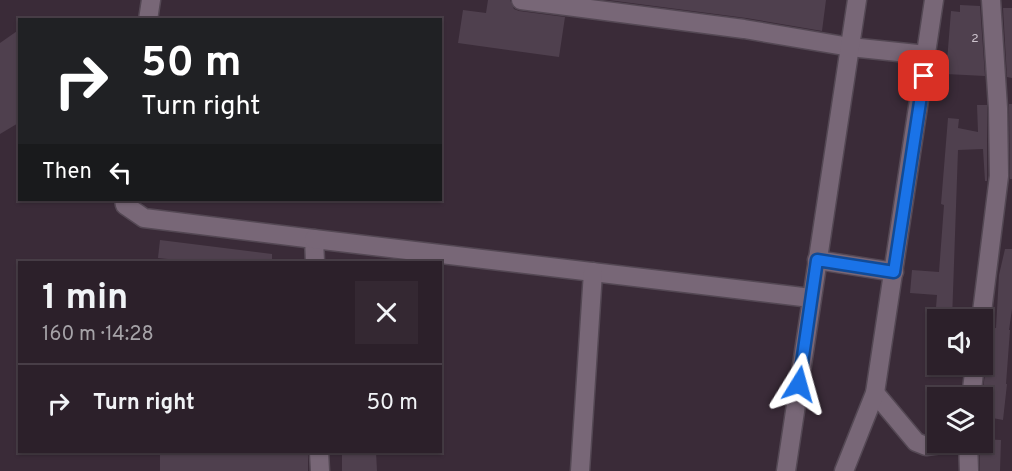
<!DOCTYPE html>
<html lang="en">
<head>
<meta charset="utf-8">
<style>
  :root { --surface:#2c202a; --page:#342832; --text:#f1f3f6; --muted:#a6a3a8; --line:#483e47 }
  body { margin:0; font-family:Overpass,sans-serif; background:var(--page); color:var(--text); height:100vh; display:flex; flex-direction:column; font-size:22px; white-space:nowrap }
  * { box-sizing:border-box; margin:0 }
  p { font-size:20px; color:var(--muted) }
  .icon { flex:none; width:33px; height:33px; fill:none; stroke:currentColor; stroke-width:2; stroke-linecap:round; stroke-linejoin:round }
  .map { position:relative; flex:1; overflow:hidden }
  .drawer { position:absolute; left:18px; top:261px; width:424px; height:192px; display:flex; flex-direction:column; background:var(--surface); border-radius:0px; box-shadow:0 2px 4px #0004,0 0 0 2px var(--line) }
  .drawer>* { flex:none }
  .guide { position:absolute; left:18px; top:18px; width:424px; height:183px; border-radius:0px; box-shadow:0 2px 4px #0004,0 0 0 2px var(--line); background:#202124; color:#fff; overflow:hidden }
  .fabs { position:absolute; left:927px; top:309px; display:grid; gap:12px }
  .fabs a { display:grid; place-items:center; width:66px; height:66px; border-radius:0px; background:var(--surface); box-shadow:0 2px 4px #0004,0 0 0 2px var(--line); font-size:30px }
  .pin { position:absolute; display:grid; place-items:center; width:51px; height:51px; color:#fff; margin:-26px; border-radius:12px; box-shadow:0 3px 9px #0006 }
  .me { position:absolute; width:66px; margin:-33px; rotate:8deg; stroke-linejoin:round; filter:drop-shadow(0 0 4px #0008) }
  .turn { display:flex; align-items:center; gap:21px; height:126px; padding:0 24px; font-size:27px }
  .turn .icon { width:78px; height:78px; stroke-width:2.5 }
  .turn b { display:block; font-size:42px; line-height:51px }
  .then { display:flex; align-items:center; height:57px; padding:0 24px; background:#0003; gap:12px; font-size:22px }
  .round { display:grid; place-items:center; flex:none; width:63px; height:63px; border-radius:0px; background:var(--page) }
  .head { display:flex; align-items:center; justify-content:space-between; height:102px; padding:0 24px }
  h1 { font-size:36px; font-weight:700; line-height:45px }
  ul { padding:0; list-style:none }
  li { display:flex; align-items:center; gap:18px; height:78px; padding:0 24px; border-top:2px solid var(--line) }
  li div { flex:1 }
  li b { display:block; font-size:22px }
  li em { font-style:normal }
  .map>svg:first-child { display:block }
  .building { fill:#4f404e }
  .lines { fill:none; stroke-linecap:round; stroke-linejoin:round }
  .minor-casing { stroke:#544854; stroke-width:21 }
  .minor { stroke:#786777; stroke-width:18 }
  .route-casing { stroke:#114b97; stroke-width:15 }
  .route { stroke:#1a73e8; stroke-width:10 }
  .labels { text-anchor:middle; stroke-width:6; stroke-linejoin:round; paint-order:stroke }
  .number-label { font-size:12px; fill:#cec4ce }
</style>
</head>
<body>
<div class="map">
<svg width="1012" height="471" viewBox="0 0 1012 471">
  <rect width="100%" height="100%" fill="#3a2b38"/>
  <g class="building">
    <polygon points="488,0 510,0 514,9 519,11 565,17 559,57 458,43 463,10 486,13"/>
    <polygon points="608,0 826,0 822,31 746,18"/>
    <polygon points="960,5 980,6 985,76 946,74 951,11 960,12"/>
    <polygon points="1003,8 1012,8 1012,78 1007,77"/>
    <polygon points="20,29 20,122 0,134 0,43"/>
    <polygon points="1009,104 1012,104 1012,179 1010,179"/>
    <polygon points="977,105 987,105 987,181 985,181 983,149 958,150 952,320 935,320 937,295 910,293 912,270 939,272 944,205 941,204 948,118 959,119 958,128 978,132"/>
    <polygon points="160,240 272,254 272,262 196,262 158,258"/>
    <polygon points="1005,249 1012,249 1012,309 1009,330 1010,330 1006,384 1007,384 1003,420 982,416 982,397 991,328 996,328 999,275"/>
    <polygon points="982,439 1001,440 1000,471 980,471 979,442 982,442"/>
    <rect x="160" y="452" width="148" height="19"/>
    <polygon points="342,452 376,452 377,471 342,471"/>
  </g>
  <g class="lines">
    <defs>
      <g id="minor">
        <polyline points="521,0 744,29 850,47 927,55"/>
        <polyline points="148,20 151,0"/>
        <polyline points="124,200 125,205 144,218 314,239 315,262"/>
        <polyline points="314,239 811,298"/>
        <polyline points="817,260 894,272"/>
        <polyline points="981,320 999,176 998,108 991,0"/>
        <polyline points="875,393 916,442 926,446 956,442"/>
        <polyline points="971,398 975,364"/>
        <polyline points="968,442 969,471"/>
        <polyline points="319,452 320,471"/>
        <polyline points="580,471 593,272"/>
        <polyline points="786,471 857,0"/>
        <polyline points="844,471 875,393 934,0"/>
      </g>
    </defs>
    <use href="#minor" class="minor-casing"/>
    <use href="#minor" class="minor"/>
  </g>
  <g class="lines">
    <defs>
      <polyline id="route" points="799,384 817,260 894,272 924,76"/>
    </defs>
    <use href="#route" class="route-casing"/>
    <use href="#route" class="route"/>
  </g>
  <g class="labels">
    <g class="number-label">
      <text x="975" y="42">2</text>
    </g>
  </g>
</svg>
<div class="fabs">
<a><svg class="icon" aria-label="sound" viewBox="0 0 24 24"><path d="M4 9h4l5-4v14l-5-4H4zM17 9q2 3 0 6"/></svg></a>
<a><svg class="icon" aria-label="layers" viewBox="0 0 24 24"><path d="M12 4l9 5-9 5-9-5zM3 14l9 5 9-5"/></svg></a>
</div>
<div class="pin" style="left:924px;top:76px;background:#d93025"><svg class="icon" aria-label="arrive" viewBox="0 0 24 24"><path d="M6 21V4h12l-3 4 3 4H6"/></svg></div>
<svg class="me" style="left:799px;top:384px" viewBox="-20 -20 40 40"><path d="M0-17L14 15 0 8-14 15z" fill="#1a73e8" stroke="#fff" stroke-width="4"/></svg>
<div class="guide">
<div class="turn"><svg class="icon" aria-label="right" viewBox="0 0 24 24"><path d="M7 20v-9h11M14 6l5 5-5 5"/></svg><div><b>50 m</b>Turn right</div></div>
<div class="then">Then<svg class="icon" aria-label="left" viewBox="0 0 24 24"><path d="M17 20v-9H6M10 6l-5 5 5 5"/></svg></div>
</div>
<section class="drawer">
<div class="head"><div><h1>1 min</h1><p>160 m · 14:28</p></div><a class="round"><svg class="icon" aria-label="close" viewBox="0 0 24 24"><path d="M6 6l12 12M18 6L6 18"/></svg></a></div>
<ul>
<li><svg class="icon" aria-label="right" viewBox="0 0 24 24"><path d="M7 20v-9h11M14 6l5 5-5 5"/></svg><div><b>Turn right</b></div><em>50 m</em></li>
</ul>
</section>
</div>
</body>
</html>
